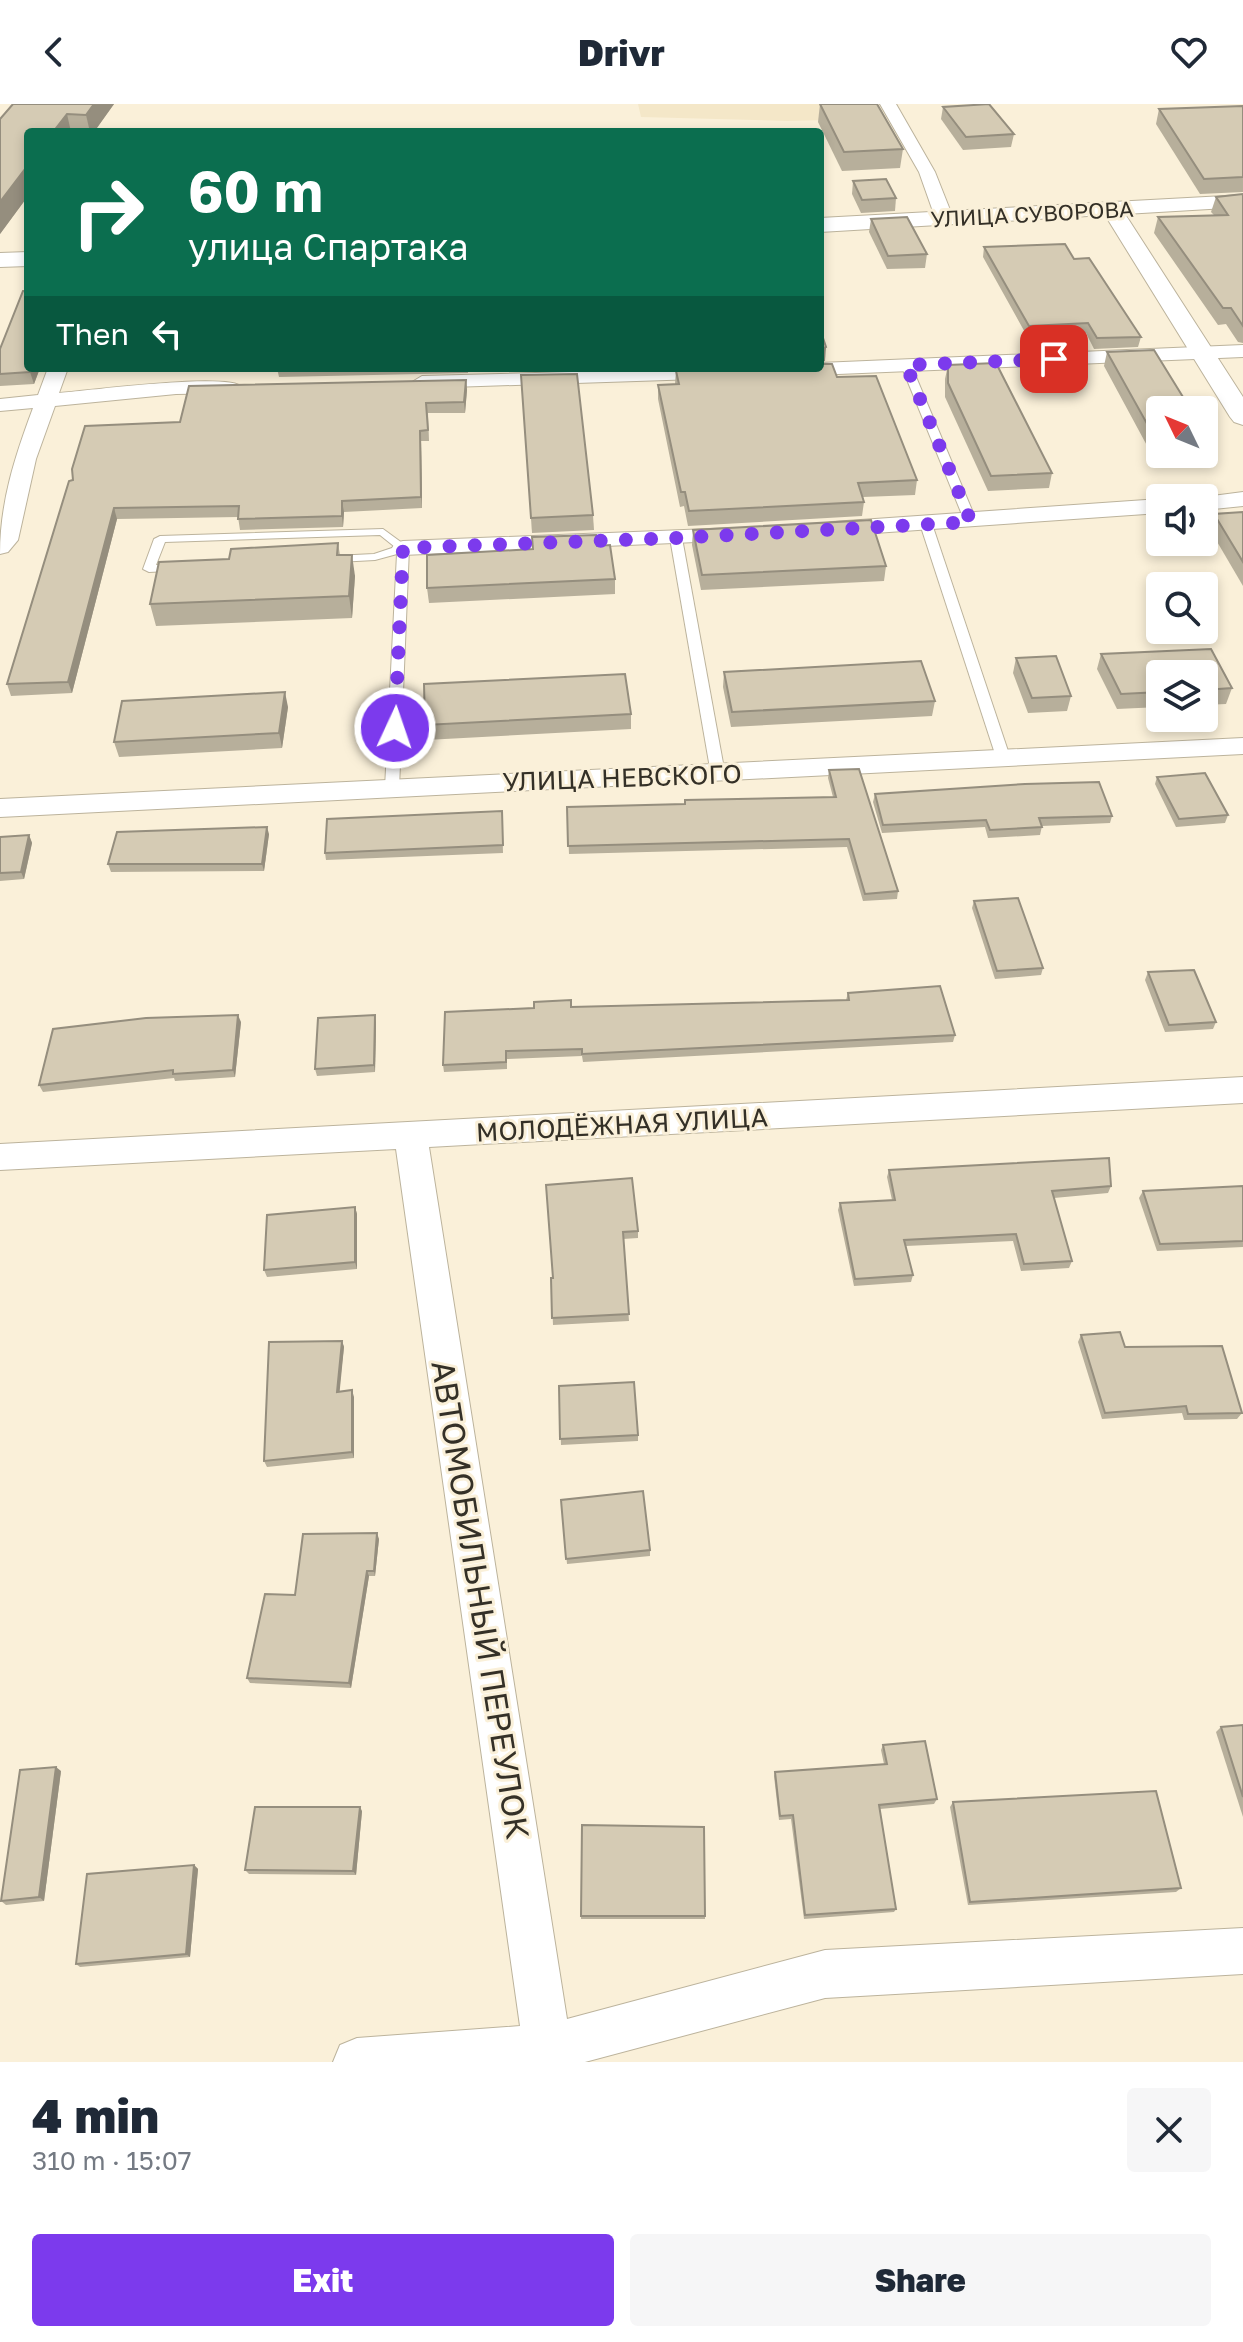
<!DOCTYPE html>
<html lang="en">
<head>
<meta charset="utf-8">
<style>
  :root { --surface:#fff; --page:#f6f6f7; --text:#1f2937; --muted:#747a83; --accent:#7c3aed }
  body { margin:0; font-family:"Golos Text",sans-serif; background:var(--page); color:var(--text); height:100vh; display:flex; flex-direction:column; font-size:30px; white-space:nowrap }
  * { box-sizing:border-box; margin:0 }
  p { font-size:26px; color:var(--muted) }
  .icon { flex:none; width:44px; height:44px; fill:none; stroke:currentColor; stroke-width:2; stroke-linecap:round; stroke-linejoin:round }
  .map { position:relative; height:1958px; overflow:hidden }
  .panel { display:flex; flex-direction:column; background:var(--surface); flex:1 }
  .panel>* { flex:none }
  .banner { position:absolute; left:24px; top:24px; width:800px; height:244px; border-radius:8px; box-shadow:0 4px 12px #0003; background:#0b6e4f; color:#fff; overflow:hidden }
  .needle { width:52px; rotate:313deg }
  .buttons { position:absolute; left:1146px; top:292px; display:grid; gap:16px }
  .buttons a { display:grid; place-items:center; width:72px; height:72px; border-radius:8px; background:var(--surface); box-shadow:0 4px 12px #0003; font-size:40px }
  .pin { position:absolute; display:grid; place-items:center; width:68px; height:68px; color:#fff; margin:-34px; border-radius:16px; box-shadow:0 4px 12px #0006 }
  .me { position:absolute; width:88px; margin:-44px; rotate:3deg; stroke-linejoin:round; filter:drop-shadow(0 0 6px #0008) }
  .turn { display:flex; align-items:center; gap:28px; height:168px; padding:0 32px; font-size:36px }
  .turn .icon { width:104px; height:104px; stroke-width:2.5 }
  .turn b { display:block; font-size:56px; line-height:68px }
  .then { display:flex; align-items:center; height:76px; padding:0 32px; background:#0003; gap:16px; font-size:30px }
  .round { display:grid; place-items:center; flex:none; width:84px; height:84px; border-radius:8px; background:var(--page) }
  .overview { display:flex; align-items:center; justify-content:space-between; height:136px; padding:0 32px }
  h1 { font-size:48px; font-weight:800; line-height:60px }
  .button { display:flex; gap:16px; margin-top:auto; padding:16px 32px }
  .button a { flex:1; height:92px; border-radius:8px; background:var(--accent); color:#fff; font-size:32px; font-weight:800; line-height:92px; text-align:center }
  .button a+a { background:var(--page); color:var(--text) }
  header { display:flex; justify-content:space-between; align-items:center; height:104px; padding:0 32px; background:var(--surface); font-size:36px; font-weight:800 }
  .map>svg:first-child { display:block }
  .built { fill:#f4e7c8 }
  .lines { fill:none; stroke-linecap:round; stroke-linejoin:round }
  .service-casing { stroke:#bcb39c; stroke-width:2 }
  .minor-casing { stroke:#bcb39c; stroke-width:2 }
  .tertiary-casing { stroke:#bcb39c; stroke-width:2 }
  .service { fill:#fff; fill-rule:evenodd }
  .minor { fill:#fff; fill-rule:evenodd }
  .tertiary { fill:#fff; fill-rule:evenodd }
  .wall { fill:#b7af9b }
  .shaded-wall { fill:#958e7e }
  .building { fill:#d5cbb4; stroke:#958e7e; stroke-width:2 }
  .route { stroke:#7c3aed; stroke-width:14; stroke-dasharray:0 25.2 }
  .labels { text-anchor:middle; stroke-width:6; stroke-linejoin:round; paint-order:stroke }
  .far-street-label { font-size:22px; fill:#343027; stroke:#faf0d9 }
  .street-label { font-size:26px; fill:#343027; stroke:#faf0d9 }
  .near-street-label { font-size:32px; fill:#343027; stroke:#faf0d9 }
</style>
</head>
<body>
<header><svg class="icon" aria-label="back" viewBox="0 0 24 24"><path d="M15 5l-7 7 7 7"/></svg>Drivr<svg class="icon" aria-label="heart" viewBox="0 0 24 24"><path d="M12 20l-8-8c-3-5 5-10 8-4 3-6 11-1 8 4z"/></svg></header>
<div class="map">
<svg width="1243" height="1958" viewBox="0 0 1243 1958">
  <rect width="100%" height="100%" fill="#faf0d9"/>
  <polygon class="built" points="638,0 865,0 872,15 787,17 641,13"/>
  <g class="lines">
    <defs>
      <g id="service">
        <polygon points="902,259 911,261 977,418 975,420 965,418 901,261"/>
        <polygon points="922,418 932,420 1011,656 1009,659 1004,660 997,656 920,420"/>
        <path d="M 383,425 L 409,444 L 399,684 L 392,688 L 385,684 L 397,450 L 375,456 L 149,468 L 143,465 L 154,435 L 160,432 ZM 380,431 L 395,443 L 374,450 L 156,461 L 165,438 Z"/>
        <polygon points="676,431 682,434 725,670 718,674 711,670 670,434"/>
      </g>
      <g id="minor">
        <polygon points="880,0 896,0 935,68 954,116 951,120 939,120 936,116 919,68"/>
        <polygon points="1243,241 1243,253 790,272 780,266 820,264 820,259"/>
        <path d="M 48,264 L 68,264 L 59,289 C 86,287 229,268 242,283 L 232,289 L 176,290 L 55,302 L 36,355 L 18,436 L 8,448 L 0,450 C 0,398 15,352 33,304 L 0,307 L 0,295 L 38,291 Z"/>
        <polygon points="720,264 730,270 727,274 422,284 412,278 422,272"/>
        <polygon points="1243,388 1243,402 1204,406 1204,394 1197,394"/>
        <polygon points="1160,395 1160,409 832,432 824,430 821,425 824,420 832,418"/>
        <polygon points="734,424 742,426 745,431 742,436 403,451 395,449 392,444 395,439 403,437"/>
        <polygon points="1243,634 1243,650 0,713 0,695"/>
        <polygon points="1243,973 1243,999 429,1043 567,1915 825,1846 1243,1824 1243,1870 825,1894 585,1958 333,1958 340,1941 357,1934 520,1922 396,1045 0,1066 0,1040"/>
      </g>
      <g id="tertiary">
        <polygon points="1243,91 1243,103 1125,110 1243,293 1243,321 1234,318 1230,313 1105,111 820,128 820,114"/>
        <polygon points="28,148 28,162 0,163 0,149"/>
      </g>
    </defs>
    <use href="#service" class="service-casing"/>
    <use href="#minor" class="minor-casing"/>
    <use href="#tertiary" class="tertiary-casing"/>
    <use href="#service" class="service"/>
    <use href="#minor" class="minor"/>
    <use href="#tertiary" class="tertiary"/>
  </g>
  <g class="wall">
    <polygon points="13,0 114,0 94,28 28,28 28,92 0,130"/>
    <polygon points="820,0 903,45 900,64 842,67 818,18"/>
    <polygon points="1243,2 1243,88 1200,90 1156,20 1159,5"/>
    <polygon points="943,3 1014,30 1011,43 963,46 941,15"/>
    <polygon points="853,77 896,94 895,107 861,109 852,90"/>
    <polygon points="1243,90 1243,239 1238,238 1226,220 1218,221 1154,129 1158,113 1214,111 1211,108 1216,93"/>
    <polygon points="871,115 927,150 925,164 887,165 869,128"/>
    <polygon points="984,143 1074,155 1141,233 1138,243 1094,245 1086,229 1027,232 983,153"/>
    <polygon points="0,245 28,264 40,264 34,280 0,282"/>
    <polygon points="1107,248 1160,306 1160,350 1204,350 1204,327 1215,345 1211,360 1158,362 1104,262"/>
    <polygon points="948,261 1052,369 1049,384 988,387 945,293 945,275"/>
    <polygon points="277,264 468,264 468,269 279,273"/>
    <polygon points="521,264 575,264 575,266 521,268"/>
    <polygon points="676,267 837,273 917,376 915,391 863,393 864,398 862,412 688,422 684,402 680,403 658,295 658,281 675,280"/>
    <polygon points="521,271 593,411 594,426 532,429"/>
    <polygon points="466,276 467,286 465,309 428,309 429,337 421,337 422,404 344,408 343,423 240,426 238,413 117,415 72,589 11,592 7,580 73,376 180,318"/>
    <polygon points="1243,408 1243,482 1209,424 1214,410"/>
    <polygon points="693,426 886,462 884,477 701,486 692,441"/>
    <polygon points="338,439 340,451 355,472 352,514 156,522 150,500 229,455"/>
    <polygon points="597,442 615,475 615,490 429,499 427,484"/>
    <polygon points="1211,545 1232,584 1226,600 1204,601 1204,570 1160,570 1160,603 1117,605 1097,565 1101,550"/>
    <polygon points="1016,554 1071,592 1067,607 1028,609 1013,569"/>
    <polygon points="724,568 935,597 932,612 731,623 723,583"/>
    <polygon points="288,603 282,644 119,653 114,638"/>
    <polygon points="631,610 631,625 426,636 425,621"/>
    <polygon points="829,666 898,787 897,795 863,797 847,743 569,750 567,703 685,700 833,693 828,674"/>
    <polygon points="1157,673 1228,711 1225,719 1176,723 1155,680"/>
    <polygon points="875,690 1112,712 1110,719 1042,722 1040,731 988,734 985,723 882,729 873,698"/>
    <polygon points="502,707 503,749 326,756 325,749"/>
    <polygon points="269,730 264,767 111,768 108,760"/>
    <polygon points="29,731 32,739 24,775 0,777 0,733"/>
    <polygon points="974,797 1043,864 1041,871 995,875 972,804"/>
    <polygon points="1148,868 1216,918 1213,925 1165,928 1145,876"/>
    <polygon points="848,889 955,931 953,938 583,958 582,952 507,955 507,965 444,968 443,961 571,903 846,896"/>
    <polygon points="241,918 235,973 175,977 174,974 43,988 39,981"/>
    <polygon points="376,918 375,968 317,972 315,965"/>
    <polygon points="889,1066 1111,1082 1108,1089 1054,1094 1072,1157 1069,1164 1021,1167 1013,1137 906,1142 913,1171 911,1178 854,1182 838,1106 840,1099 892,1096 887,1073"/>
    <polygon points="546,1081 638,1127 638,1134 623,1135 629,1217 553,1221 551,1174 553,1174"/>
    <polygon points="1243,1082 1243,1143 1157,1147 1139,1094 1143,1087"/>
    <polygon points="355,1103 357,1110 357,1165 267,1173 264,1166"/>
    <polygon points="1081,1231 1125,1243 1242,1309 1237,1315 1184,1316 1182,1309 1102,1315 1078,1238"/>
    <polygon points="342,1237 344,1243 339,1287 354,1293 354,1354 267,1363 264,1357"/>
    <polygon points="559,1282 638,1331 638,1337 561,1341"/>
    <polygon points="561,1396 650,1446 650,1452 567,1460"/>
    <polygon points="379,1435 375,1472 369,1472 351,1584 250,1579 247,1574 295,1491"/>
    <polygon points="1243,1621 1243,1713 1216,1628 1221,1623"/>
    <polygon points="883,1641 937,1695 934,1700 880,1705 896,1805 894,1808 804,1815 791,1715 779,1716 774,1672 775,1668 884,1660 881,1646"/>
    <polygon points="61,1667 44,1797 6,1801 1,1797"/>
    <polygon points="953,1698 1181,1784 1176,1788 968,1801 950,1703"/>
    <polygon points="362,1707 356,1771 249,1770 245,1766"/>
    <polygon points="582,1721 705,1812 705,1815 581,1815"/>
    <polygon points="194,1761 198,1765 190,1853 80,1863 76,1860"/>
  </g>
  <g class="shaded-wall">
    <polygon points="94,0 114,0 94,28 90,28 86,11"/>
    <polygon points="67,10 71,28 53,28"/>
    <polygon points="28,61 28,92 0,130 0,98"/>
    <polygon points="826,243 825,257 820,259 820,246"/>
    <polygon points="32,264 40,264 34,280 30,268"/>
    <polygon points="466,276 467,286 465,309 464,298"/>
    <polygon points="420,327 421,337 422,404 421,393"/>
    <polygon points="342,397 344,408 343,423 342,412"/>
    <polygon points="114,404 117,415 72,589 68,578"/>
    <polygon points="352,451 355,472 352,514 349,492"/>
    <polygon points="285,588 288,603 282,644 279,629"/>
    <polygon points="267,723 269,730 264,767 262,760"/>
    <polygon points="29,731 32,739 24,775 21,768"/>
    <polygon points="238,911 241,918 235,973 233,966"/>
    <polygon points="375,911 376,918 375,968 374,961"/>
    <polygon points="355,1103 357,1110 357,1165 355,1158"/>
    <polygon points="342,1237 344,1243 339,1294 337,1288"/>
    <polygon points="352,1286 354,1293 354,1354 352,1348"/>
    <polygon points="377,1429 379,1435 375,1472 374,1467"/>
    <polygon points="367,1467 369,1472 351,1584 349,1579"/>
    <polygon points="56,1663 61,1667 44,1797 39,1793"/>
    <polygon points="360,1703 362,1707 356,1771 353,1767"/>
    <polygon points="194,1761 198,1765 190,1853 186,1850"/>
  </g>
  <g class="building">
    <polygon points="13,0 94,0 86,11 67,10 53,28 28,28 28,61 0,98 0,15"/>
    <polygon points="820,0 877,0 903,45 844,48"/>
    <polygon points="989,0 1014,30 966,33 943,3"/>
    <polygon points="1243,2 1243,73 1204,75 1159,5"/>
    <polygon points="886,75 896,94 862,96 853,77"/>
    <polygon points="1243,90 1243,222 1231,204 1223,204 1158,113 1228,111 1216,93"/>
    <polygon points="907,113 927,150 888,152 871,115"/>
    <polygon points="1065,140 1074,155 1089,154 1141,233 1097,234 1088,219 1029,222 984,143"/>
    <polygon points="23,187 28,187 28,264 32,264 30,268 0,270 0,245"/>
    <polygon points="820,225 826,243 820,246"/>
    <polygon points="1154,246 1191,306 1160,306 1160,343 1107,248"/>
    <polygon points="996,259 1052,369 991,372 948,279 948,261"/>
    <polygon points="820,260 832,260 837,273 876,272 917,376 858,379 864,398 689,407 685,388 681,388 658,281 679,280 676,267 740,264 820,264"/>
    <polygon points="577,270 593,411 531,414 521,271"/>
    <polygon points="466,276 464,298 426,299 428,326 420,327 421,393 342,397 342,412 238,415 239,402 114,404 68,578 7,580 69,377 73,376 72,365 85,322 180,318 189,282"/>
    <polygon points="1204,327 1215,345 1204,346"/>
    <polygon points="1243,408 1243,458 1214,410"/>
    <polygon points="871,416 886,462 702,471 693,426"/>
    <polygon points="596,431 597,442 610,441 615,475 427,484 427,451 533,445 532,433"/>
    <polygon points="338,439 337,451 352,451 349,492 150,500 159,458 229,455 231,445"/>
    <polygon points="1211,545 1232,584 1204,586 1204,570 1160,570 1160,588 1121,590 1101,550"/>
    <polygon points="1056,552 1071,592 1032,594 1016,554"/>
    <polygon points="921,557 935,597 732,608 724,568"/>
    <polygon points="625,570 631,610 425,621 424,580"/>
    <polygon points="285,588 279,629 114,638 122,597"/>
    <polygon points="859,665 898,787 865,790 849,735 568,742 567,703 685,700 685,696 836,693 829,666"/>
    <polygon points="1205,669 1228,711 1179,715 1157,673"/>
    <polygon points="1099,678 1112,712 1039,714 1042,723 990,726 986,716 883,721 875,690 1025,680"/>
    <polygon points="502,707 503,741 325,749 327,715"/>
    <polygon points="267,723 262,760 108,760 117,728"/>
    <polygon points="29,731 21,768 0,769 0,733"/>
    <polygon points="1018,794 1043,864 997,867 974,797"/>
    <polygon points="1194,866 1216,918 1169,921 1148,868"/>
    <polygon points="940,882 955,931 582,950 582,945 506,947 506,958 443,961 445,908 534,904 534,898 571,896 571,903 849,896 848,889"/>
    <polygon points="238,911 233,966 173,970 173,966 39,981 53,925 146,914"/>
    <polygon points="375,911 374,961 315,965 318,914"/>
    <polygon points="1109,1054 1111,1082 1052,1087 1072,1157 1024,1160 1016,1130 904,1136 913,1171 855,1175 840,1099 895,1096 889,1066"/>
    <polygon points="632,1074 638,1127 623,1128 629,1210 552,1214 551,1174 553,1174 546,1081"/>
    <polygon points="1243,1082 1243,1137 1160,1140 1143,1087"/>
    <polygon points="355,1103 355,1158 264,1166 267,1111"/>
    <polygon points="1120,1228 1125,1243 1222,1242 1242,1309 1188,1310 1186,1302 1105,1309 1081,1231"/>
    <polygon points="342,1237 337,1288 352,1286 352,1348 264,1357 269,1238"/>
    <polygon points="634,1278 638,1331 560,1335 559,1282"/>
    <polygon points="643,1387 650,1446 566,1455 561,1396"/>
    <polygon points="377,1429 374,1467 367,1467 349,1579 247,1574 265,1490 295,1491 303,1430"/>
    <polygon points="1243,1621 1243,1693 1221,1623"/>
    <polygon points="925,1637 937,1695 879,1701 896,1805 805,1811 793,1711 780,1712 775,1668 887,1660 883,1641"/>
    <polygon points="56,1663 39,1793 1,1797 20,1666"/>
    <polygon points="1156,1687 1181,1784 970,1798 953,1698"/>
    <polygon points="255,1703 360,1703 353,1767 245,1766"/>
    <polygon points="582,1721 704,1723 705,1812 581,1812"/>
    <polygon points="194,1761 186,1850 76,1860 87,1770"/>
  </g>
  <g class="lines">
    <polyline class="route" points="395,624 403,444 676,434 971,418 906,261 1054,255"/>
  </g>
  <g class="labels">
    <g class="far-street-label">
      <text transform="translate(1032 110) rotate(-3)" y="8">УЛИЦА СУВОРОВА</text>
    </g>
    <g class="street-label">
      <text transform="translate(622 674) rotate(-2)" y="9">УЛИЦА НЕВСКОГО</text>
      <text transform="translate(622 1021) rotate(-3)" y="9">МОЛОДЁЖНАЯ УЛИЦА</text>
    </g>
    <g class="near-street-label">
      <text transform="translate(480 1496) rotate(81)" y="11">АВТОМОБИЛЬНЫЙ ПЕРЕУЛОК</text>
    </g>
  </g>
</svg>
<div class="buttons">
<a><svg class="needle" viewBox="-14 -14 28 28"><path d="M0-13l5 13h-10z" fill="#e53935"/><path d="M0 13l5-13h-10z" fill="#747a83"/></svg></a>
<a><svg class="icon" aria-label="sound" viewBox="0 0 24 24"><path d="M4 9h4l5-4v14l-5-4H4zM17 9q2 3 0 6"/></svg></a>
<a><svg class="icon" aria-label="search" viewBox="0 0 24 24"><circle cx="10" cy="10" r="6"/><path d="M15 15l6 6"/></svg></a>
<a><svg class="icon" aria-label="layers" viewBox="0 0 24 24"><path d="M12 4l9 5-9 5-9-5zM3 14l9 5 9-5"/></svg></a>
</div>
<div class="pin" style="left:1054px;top:255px;background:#d93025"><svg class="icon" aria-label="arrive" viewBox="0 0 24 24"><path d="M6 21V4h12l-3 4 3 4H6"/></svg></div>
<svg class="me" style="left:395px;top:624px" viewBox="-20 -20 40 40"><circle r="17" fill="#7c3aed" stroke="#fff" stroke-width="3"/><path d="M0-11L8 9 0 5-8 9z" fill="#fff"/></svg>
<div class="banner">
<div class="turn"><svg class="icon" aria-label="right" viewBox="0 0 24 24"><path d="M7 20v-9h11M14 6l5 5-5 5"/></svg><div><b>60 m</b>улица Спартака</div></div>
<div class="then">Then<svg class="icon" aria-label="left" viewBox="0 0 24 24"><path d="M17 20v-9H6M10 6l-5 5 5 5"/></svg></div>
</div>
</div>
<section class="panel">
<div class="overview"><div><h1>4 min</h1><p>310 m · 15:07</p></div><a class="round"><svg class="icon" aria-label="close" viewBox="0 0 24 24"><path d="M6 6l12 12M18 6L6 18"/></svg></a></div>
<div class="button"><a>Exit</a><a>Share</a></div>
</section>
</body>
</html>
